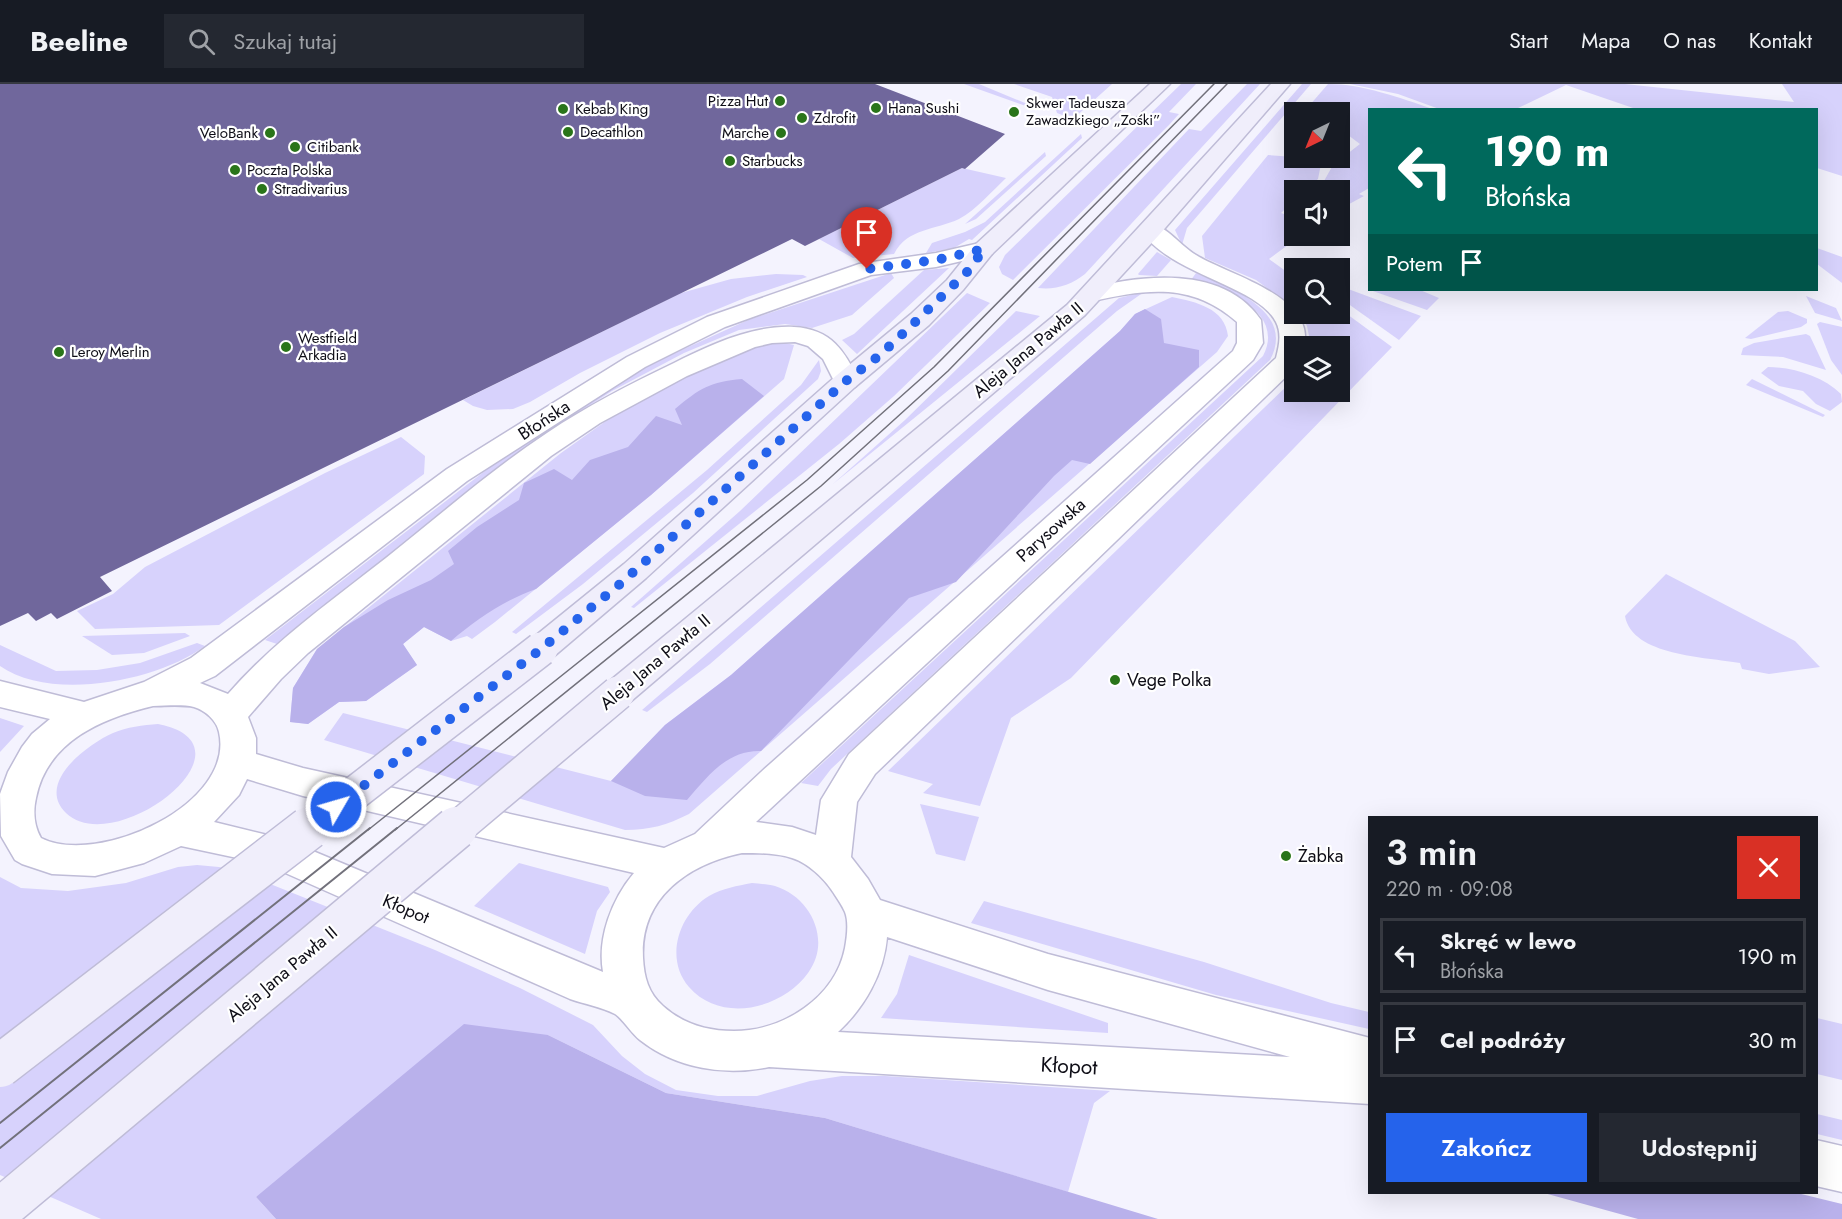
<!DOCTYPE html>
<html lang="pl">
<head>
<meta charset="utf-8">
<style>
  :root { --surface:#171b24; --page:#242831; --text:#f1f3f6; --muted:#9ea1a6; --line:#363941; --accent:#2563eb }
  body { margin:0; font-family:Jost,sans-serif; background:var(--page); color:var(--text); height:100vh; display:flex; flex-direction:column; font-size:22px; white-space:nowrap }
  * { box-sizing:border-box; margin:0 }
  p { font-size:20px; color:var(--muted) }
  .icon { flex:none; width:33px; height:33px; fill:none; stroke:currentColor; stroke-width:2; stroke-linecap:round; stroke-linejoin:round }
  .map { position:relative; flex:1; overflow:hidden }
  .panel { position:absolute; left:1368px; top:732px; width:450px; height:378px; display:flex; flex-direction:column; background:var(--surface); border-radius:0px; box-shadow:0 6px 24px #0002 }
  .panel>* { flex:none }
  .banner { position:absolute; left:1368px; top:24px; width:450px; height:183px; border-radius:0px; box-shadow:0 6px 24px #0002; background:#00695c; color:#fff; overflow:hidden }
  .needle { width:39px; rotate:223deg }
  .tools { position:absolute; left:1284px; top:18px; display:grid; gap:12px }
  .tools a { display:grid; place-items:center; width:66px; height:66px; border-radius:0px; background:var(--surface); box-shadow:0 6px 24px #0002; font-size:30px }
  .pin { position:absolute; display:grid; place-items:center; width:51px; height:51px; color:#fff; margin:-62px -26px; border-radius:50% 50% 50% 0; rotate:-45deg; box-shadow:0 0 6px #0007 }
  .pin .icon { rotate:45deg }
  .me { position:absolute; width:66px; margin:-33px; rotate:52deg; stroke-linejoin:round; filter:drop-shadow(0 0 4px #0008) }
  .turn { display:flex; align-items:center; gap:21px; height:126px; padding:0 18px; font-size:27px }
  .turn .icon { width:78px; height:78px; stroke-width:2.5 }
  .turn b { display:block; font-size:42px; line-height:51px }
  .then { display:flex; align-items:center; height:57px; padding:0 18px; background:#0003; gap:12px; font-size:22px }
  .round { display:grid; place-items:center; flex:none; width:63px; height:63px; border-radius:0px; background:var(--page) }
  .overview { display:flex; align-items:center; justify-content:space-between; height:102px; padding:0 18px }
  h1 { font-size:36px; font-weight:600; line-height:45px }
  .button { display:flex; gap:12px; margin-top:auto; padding:12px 18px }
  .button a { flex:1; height:69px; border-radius:0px; background:var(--accent); color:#fff; font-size:24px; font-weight:600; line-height:69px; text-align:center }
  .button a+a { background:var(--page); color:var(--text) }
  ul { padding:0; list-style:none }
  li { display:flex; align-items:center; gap:18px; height:75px; margin:0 12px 9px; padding:0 6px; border:3px solid var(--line); border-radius:0px }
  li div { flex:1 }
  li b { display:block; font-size:22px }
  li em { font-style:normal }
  header { display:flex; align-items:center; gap:36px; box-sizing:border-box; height:84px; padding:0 30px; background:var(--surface); border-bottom:2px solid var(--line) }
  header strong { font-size:28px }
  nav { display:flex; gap:33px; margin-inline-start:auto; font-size:21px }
  .search { width:420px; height:54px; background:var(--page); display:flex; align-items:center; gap:15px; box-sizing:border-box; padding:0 21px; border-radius:0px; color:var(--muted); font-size:22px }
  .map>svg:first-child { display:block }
  .green { fill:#d7d2fc }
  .forest { fill:#b9b1eb }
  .building { fill:#70679c }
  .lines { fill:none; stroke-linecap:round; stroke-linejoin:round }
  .street-casing { stroke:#bfbcd7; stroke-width:3 }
  .secondary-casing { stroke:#bfbcd7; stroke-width:3 }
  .street { fill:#fff; fill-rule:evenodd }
  .secondary { fill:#f0eefb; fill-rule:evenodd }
  .tram-far1 { stroke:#72717b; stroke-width:1.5 }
  .tram { stroke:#72717b; stroke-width:2 }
  .rail-casing { stroke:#72717b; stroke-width:8 }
  .rail { stroke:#fff; stroke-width:6; stroke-dasharray:17; stroke-linecap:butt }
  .secondary-bridge-far1-casing { stroke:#bfbcd7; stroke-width:36; stroke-linecap:butt }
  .secondary-bridge-casing { stroke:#bfbcd7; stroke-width:45; stroke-linecap:butt }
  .secondary-bridge-far1 { stroke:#f0eefb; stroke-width:33 }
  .secondary-bridge { stroke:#f0eefb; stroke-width:42 }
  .route { stroke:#2563eb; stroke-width:10; stroke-dasharray:0 18 }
  .poi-dot { fill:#2a751a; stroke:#fff; stroke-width:2 }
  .labels { text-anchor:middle; stroke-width:4.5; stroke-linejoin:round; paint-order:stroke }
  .far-poi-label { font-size:15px; fill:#0e0d16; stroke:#fff; text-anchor:start }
  .street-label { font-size:18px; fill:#0e0d16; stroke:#fff }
  .poi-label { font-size:18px; fill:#0e0d16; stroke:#fff; text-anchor:start }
  .near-street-label { font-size:21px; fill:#0e0d16; stroke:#fff }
</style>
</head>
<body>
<header>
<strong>Beeline</strong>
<div class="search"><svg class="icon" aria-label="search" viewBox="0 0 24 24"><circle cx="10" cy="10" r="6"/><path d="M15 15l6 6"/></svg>Szukaj tutaj</div>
<nav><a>Start</a><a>Mapa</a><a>O nas</a><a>Kontakt</a></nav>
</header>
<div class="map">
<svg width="1842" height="1135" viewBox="0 0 1842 1135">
  <rect width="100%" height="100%" fill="#f4f3fe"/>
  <g class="green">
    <polygon points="964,0 979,0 1037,24 1034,25"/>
    <polygon points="1014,0 1112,0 1073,35 1057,29 1052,13"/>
    <polygon points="1181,0 1196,0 1169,28 1179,30 1169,41 1013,196 1002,190 999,183 1005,171"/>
    <path d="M 1247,0 L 1260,0 L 1085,190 C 1071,201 1056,206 1038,204 L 1189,45 L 1201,47 Z"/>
    <polygon points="1302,0 1311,0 1187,144 1182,161 1175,146"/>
    <path d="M 1328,0 C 1363,0 1400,14 1433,25 L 1370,26 L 1369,104 L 1359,110 L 1364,112 L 1340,125 L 1340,106 L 1314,106 L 1324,97 L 1333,81 L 1360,60 L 1340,45 L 1340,28 L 1318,28 L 1309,22 Z"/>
    <polygon points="1350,0 1625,0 1794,18 1782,0 1842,0 1842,92 1817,84 1816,26 1636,25 1566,1 1516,25 1442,26 1398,10"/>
    <polygon points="1081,50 1082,54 972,156 969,155 954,164 926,169 932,159 965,148 985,138"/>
    <polygon points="1045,68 1046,72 976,135 965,140"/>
    <polygon points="1268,71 1322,75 1318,95 1306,106 1294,106 1294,117 1281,129 1287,131 1294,124 1294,152 1300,152 1269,175 1294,193 1294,224 1256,196 1205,174 1202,152"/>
    <path d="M 962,84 L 1006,94 C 992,107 976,126 959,135 C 936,146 907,144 894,170 L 853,174 L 819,155 Z"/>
    <polygon points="1817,164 1842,173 1842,199 1817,180"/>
    <polygon points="1157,168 1171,176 1157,192 1139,191 1138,190"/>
    <polygon points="949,184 857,270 842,256 854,250 924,186"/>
    <polygon points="891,189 894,194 852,231 812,244 785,240 739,246 684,269 612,307 528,361 277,560 265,556 524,357 644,283 748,236"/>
    <path d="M 1196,189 C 1230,204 1296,227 1270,276 L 831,685 L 818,702 L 801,699 L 1263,272 C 1286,228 1225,204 1191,196 Z"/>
    <polygon points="776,190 803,191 807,193 747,213 660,249 580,289 530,318 513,325 487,326 473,322 463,316 681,209 731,195"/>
    <polygon points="1340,202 1421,232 1399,256 1340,214"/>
    <polygon points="1370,206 1420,206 1439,214 1427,226"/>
    <polygon points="1144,208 1117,227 710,580 647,628 642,626 1119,214"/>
    <polygon points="967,209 990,219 894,312 839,360 634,524 631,523 740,427"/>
    <polygon points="1806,212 1836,224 1842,237 1815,229"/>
    <path d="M 1172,213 C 1196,218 1225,224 1228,252 L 1217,268 L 689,730 C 667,741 650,746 625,746 L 324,656 L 343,629 L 611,697 L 665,641 L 731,591 L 1120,247 L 1135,230 Z"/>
    <polygon points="1340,225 1392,263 1071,594 1011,634 980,722 923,709 933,700 888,687 1294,295 1294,308 1340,308 1340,262 1311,262 1307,242 1300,230 1340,230"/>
    <polygon points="1016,227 1040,232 833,400 905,336"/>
    <polygon points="1788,227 1807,235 1807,239 1801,243 1751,255 1745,254 1778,228"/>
    <polygon points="1820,238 1842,243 1842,291 1831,276 1817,240"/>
    <polygon points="1806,250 1810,252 1826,286 1783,273 1741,271 1743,264 1754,259"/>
    <polygon points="781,258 794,261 784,295 651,411 495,538 472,555 467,552 451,557 424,543 403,560 417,581 366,617 339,618 308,640 290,638 293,604 317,565 561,369 606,337 695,287 761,260"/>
    <polygon points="819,276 821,287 818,295 693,409 583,500 516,550 512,548 707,386 801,301"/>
    <path d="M 1768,283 C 1792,283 1823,292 1841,310 L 1842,318 L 1830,327 L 1816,320 L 1803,307 L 1779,302 L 1761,289 Z"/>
    <polygon points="1752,295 1825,331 1823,333 1746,301"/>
    <polygon points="401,353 425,372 424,390 219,541 95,545 77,527 113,510 145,483 325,389"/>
    <path d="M 1666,490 L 1795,557 L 1820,583 L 1769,590 L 1742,585 L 1740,579 C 1706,573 1632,572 1625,532 Z"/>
    <polygon points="185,549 190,552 144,569 112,571 82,552"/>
    <path d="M 197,559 L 205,562 C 158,597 51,618 0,582 L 0,561 L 56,587 L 97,586 L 140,579 Z"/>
    <polygon points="0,634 24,642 0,668"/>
    <path d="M 158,640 C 179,644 203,655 193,681 C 179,718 99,761 66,729 C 35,699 88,660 113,649 C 127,643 143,641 158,640 Z"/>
    <polygon points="920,720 979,733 965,777 936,770"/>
    <polygon points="519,779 608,803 610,808 597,827 585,870 474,822"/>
    <polygon points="197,781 219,783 240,788 435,866 520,904 593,941 622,972 645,990 676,1006 718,1012 757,1012 810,997 842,992 885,992 1110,1007 1094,1019 1068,1108 825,1034 666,1009 548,951 256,1113 276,1135 101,1135 0,1091 0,793 21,804 68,807 126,799 178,783"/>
    <path d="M 752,799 C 760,800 768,800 775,802 C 811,813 832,857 808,889 C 782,925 721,940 689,903 C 664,874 679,830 709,812 C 723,804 737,802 752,799 Z"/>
    <polygon points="984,817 1204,878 1331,919 1369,928 1369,945 1216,911 971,839"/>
    <polygon points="909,871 1108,939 1108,949 881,934 897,910"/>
    <polygon points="1817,934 1842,940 1842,996 1817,990"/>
    <polygon points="1817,1030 1842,1036 1842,1056 1817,1050"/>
  </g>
  <g class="forest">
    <path d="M 1145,225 L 1161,235 L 1164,259 L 1199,266 L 1199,283 L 1090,380 L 1072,376 L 1054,392 L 956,498 L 909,514 L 761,667 C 727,666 708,692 687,716 L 645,712 L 611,697 L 665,641 L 731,591 L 1120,247 L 1135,230 Z"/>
    <path d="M 742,295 L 764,312 L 651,411 L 536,505 C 503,517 477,535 451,557 L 424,543 L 403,560 L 417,581 L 366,617 L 339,618 L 308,640 L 290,638 L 293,604 L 317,565 L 344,543 L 388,516 L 431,496 L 454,480 L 448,467 L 477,443 L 519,416 L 524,399 L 554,385 L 572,396 L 590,376 L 628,363 L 656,332 L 682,341 L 675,325 C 700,304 710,298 742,295 Z"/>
    <polygon points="464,940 548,951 666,1009 825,1034 1158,1135 276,1135 256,1113"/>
    <polygon points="1544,1109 1793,1108 1842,1120 1842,1135 1638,1135"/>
  </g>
  <polygon class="building" points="0,0 875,0 1005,50 965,85 962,84 805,162 792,155 100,493 112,507 57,535 51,529 36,537 28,529 0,542"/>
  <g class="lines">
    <defs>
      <g id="street">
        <path d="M 1151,139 C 1167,143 1181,162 1196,171 C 1226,190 1316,212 1304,262 L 1294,262 L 1294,285 L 875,690 L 857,718 L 851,773 L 868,795 L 880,816 L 1048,870 L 1370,954 L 1370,1020 L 769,983 C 725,992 677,985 640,956 C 632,950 622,934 615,930 C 602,923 584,920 570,915 L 265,780 L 181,762 L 144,779 L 95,792 L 52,790 L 22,780 L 15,776 L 1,752 L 0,710 L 8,688 L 22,663 L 32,650 L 50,635 L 0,623 L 0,597 L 84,618 L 144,598 L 191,574 L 447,385 L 627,273 L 707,233 L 859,180 L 936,169 L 984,158 L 992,160 L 995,165 L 992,170 L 936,183 L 871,191 L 725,243 L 645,283 L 467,397 L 215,592 L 200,599 L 228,610 C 274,557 330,518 386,474 C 439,432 490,387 547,349 C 587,322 630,300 674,279 C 710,261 752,241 794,243 C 831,245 845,267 859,297 L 855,303 L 846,305 L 837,303 L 823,275 L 808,262 L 795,258 L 772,259 L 755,263 L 687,292 L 600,339 L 551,372 L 308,569 L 281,595 L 248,633 L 256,654 L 256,670 L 303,684 L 664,764 L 695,750 L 761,688 L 1233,267 L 1237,259 L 1237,238 C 1192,198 1147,205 1093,217 L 1085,215 L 1081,210 L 1085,205 C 1140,191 1223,180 1261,236 L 1263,259 L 1253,276 L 756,738 L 792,743 L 816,751 L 821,716 L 849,670 L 1276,274 C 1279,262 1282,250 1276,238 C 1257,201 1172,192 1140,146 L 1143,141 ZM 153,622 C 166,622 181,620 194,623 C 205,626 217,637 219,648 C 236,720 98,783 41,754 C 34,742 33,727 36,714 C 47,657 103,634 153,622 ZM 247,695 L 303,712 L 634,789 C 612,815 597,854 603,888 L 284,755 L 214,738 L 239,711 ZM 742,769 C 758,769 776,769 792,774 C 808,779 824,794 833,808 C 837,814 842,821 845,828 C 849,838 847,853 845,864 C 835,914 783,947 734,947 C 707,947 683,940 663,922 C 648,909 644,893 643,874 C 640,813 689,780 742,769 ZM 887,853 L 1048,906 L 1290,973 L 838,948 C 864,924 884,890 887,853 Z"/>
        <polygon points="1816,1056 1842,1062 1842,1108 1816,1102"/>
      </g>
      <g id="secondary">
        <polygon points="1150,0 1170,0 992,170 963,206 929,241 855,303 646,494 553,573 541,577 529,573 525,565 529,557 624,480 837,291 911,230 947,196 976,160"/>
        <polygon points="1271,0 1290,0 1159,151 1085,231 630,618 618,622 606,618 601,609 606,600 1067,221"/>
      </g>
    </defs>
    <use href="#street" class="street-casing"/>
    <use href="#secondary" class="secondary-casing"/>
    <use href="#street" class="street"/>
    <use href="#secondary" class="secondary"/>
    <g class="tram-far1">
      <polyline points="368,746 807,396 934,283 1214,0"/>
      <polyline points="395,746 821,402 948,287 1227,0"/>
    </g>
    <g class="tram">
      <polyline points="0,1039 370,744"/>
      <polyline points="0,1064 397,744"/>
    </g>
    <defs>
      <polyline id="rail" points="0,1131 9,1135"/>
    </defs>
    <use href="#rail" class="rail-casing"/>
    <use href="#rail" class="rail"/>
    <defs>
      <g id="secondary-bridge-far1">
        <polyline points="307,746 541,565"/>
        <polyline points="455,746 618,609"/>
      </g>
      <g id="secondary-bridge">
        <polyline points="0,982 309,744"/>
        <polyline points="0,1126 456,744"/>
      </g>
    </defs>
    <use href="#secondary-bridge-far1" class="secondary-bridge-far1-casing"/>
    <use href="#secondary-bridge" class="secondary-bridge-casing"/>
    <use href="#secondary-bridge-far1" class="secondary-bridge-far1"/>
    <use href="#secondary-bridge" class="secondary-bridge"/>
  </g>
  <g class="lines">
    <polyline class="route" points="336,723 541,565 620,500 846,297 880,271 910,243 969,186 984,165 936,176 867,185"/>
  </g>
  <g class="poi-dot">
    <circle cx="780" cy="17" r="6"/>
    <circle cx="876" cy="24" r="6"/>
    <circle cx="563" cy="25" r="6"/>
    <circle cx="1014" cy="28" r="6"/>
    <circle cx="802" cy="34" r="6"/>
    <circle cx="568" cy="48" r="6"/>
    <circle cx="270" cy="49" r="6"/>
    <circle cx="781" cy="49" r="6"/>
    <circle cx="295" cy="63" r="6"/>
    <circle cx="730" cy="77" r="6"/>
    <circle cx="235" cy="86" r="6"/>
    <circle cx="262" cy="105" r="6"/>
    <circle cx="286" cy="263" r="6"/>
    <circle cx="59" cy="268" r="6"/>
    <circle cx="1115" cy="596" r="6"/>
    <circle cx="1286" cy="772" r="6"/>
  </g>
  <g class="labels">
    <g class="far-poi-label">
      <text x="768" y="22" text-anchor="end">Pizza Hut</text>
      <text x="1026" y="24">Skwer Tadeusza<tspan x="1026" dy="17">Zawadzkiego „Zośki”</tspan></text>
      <text x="888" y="29">Hana Sushi</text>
      <text x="575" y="30">Kebab King</text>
      <text x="814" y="39">Zdrofit</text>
      <text x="580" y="53">Decathlon</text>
      <text x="258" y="54" text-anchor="end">VeloBank</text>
      <text x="769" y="54" text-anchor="end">Marche</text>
      <text x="307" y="68">Citibank</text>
      <text x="742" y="82">Starbucks</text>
      <text x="247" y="91">Poczta Polska</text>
      <text x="274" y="110">Stradivarius</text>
      <text x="298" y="259">Westfield<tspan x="298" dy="17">Arkadia</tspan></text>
      <text x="71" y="273">Leroy Merlin</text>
    </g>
    <g class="street-label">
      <text transform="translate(1028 266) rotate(-40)" y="6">Aleja Jana Pawła II</text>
      <text transform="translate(544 336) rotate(-33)" y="6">Błońska</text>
      <text transform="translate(1051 446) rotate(-42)" y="6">Parysowska</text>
      <text transform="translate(655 578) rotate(-40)" y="6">Aleja Jana Pawła II</text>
      <text transform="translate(406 825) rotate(23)" y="6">Kłopot</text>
      <text transform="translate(282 890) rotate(-40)" y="6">Aleja Jana Pawła II</text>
    </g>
    <g class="poi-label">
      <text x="1127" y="602">Vege Polka</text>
      <text x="1298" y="778">Żabka</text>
    </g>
    <g class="near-street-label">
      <text transform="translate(1069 982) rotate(3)" y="7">Kłopot</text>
    </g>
  </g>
</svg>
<div class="tools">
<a><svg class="needle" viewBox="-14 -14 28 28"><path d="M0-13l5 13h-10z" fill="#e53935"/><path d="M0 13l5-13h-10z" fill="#9ea1a6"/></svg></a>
<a><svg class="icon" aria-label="sound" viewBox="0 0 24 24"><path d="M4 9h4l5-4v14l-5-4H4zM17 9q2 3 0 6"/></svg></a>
<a><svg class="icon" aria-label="search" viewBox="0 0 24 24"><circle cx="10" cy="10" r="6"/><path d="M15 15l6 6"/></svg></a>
<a><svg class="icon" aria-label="layers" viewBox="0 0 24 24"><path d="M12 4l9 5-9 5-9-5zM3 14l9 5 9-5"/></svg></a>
</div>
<div class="pin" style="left:867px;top:185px;background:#d93025"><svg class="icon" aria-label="arrive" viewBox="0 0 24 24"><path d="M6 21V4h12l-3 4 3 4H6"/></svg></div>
<svg class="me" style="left:336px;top:723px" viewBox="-20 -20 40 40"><circle r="17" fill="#2563eb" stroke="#fff" stroke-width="3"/><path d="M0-11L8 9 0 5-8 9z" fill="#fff"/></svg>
<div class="banner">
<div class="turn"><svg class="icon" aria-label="left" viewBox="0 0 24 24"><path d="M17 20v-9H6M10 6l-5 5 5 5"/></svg><div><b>190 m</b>Błońska</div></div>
<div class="then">Potem<svg class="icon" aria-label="arrive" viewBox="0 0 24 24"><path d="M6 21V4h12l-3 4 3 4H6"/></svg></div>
</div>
<section class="panel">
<div class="overview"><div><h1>3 min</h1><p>220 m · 09:08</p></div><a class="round" style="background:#d93025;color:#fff"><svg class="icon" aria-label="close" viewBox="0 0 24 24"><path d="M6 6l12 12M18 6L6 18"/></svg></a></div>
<ul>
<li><svg class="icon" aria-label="left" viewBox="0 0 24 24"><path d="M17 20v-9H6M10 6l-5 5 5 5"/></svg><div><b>Skręć w lewo</b><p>Błońska</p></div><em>190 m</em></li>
<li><svg class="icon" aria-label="arrive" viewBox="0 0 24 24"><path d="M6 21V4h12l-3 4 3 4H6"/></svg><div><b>Cel podróży</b></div><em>30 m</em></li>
</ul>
<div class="button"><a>Zakończ</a><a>Udostępnij</a></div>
</section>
</div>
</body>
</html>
